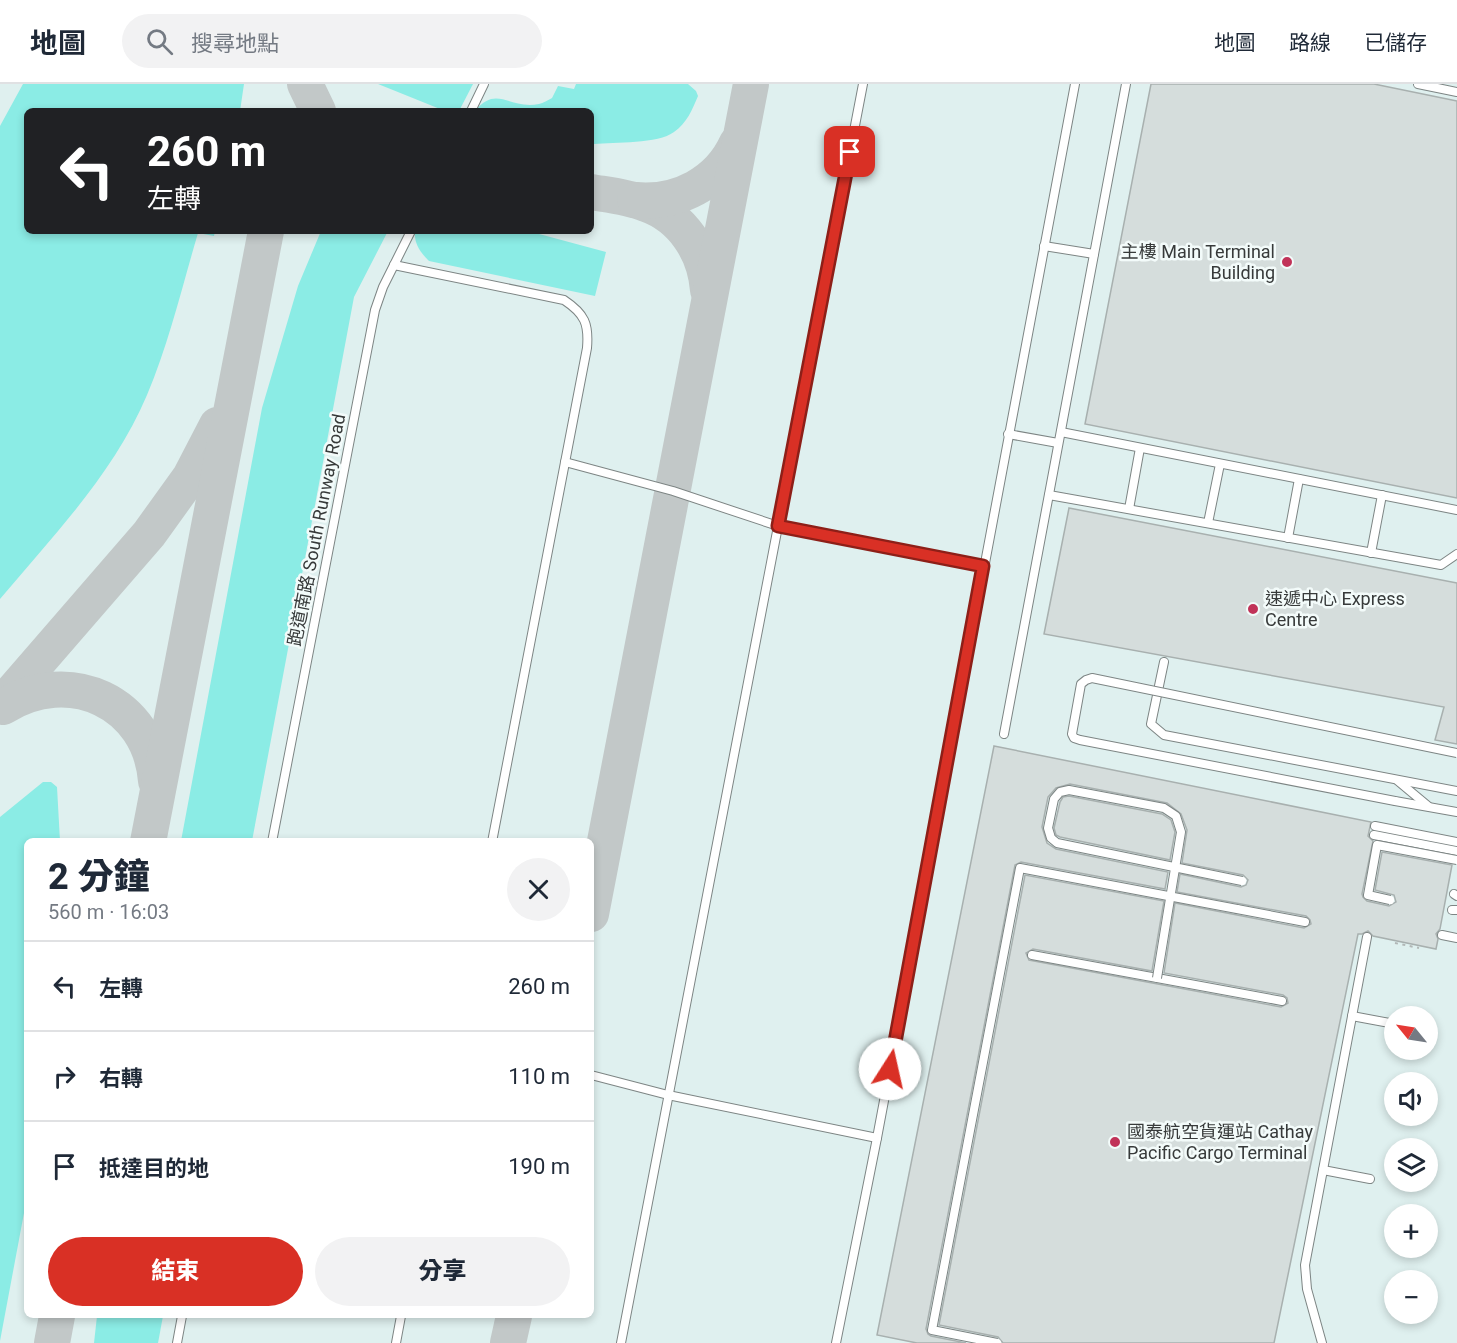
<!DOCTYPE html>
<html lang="zh-TW">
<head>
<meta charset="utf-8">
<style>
  :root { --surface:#fff; --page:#f2f2f3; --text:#1f2937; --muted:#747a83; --line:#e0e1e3; --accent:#d93025 }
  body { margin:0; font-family:Roboto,"Noto Sans TC",sans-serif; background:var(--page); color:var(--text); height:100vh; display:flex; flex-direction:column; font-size:22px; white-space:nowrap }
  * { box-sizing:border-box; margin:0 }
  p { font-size:20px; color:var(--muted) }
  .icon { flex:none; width:33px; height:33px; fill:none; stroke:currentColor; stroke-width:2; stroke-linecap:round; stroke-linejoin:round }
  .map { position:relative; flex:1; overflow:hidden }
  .details { position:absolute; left:24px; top:754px; width:570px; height:480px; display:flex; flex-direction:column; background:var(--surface); border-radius:9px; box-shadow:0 3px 9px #0003 }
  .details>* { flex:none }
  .hud { position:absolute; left:24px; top:24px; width:570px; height:126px; border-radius:9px; box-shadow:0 3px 9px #0003; background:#202124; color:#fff; overflow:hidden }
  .needle { width:39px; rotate:300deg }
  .buttons { position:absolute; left:1384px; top:922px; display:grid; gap:12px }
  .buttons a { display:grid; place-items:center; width:54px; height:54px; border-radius:50%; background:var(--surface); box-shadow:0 3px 9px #0003; font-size:30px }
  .pin { position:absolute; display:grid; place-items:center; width:51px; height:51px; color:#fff; margin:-26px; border-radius:12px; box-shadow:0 3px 9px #0006 }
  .me { position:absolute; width:66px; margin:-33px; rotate:10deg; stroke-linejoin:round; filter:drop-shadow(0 0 4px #0008) }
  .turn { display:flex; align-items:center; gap:21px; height:126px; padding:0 24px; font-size:27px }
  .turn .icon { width:78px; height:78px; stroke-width:2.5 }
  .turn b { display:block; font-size:42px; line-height:51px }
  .round { display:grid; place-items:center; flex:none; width:63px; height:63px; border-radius:32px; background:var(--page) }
  .head { display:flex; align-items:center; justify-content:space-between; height:102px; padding:0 24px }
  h1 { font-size:36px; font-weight:800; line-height:45px }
  .cta { display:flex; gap:12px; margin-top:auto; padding:12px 24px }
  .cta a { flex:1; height:69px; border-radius:36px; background:var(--accent); color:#fff; font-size:24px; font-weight:800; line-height:69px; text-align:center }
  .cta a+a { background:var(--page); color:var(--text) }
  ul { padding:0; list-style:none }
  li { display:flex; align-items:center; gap:18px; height:90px; padding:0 24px; border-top:2px solid var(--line) }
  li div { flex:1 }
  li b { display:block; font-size:22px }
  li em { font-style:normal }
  header { display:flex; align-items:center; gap:36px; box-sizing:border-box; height:84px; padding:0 30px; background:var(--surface); border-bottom:2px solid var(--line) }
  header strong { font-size:28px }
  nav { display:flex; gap:33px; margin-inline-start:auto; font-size:21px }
  .search { width:420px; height:54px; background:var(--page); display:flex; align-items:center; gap:15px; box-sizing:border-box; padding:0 21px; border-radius:33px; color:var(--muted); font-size:22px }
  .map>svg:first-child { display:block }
  .built { fill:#dff0ef; fill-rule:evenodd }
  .green { fill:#8bece5 }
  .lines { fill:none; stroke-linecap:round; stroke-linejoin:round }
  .taxiway { stroke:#c2c8c8; stroke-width:36 }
  .building { fill:#d5dddc; stroke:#a8b0af; stroke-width:1.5 }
  .service-casing { stroke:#7d8584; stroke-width:10 }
  .path { stroke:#b1b7b6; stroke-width:2; stroke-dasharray:3 4.5; stroke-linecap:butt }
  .service { stroke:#fff; stroke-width:8 }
  .service-bridge-casing { stroke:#7d8584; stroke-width:10; stroke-linecap:butt }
  .service-bridge { stroke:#fff; stroke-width:8 }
  .route-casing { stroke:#8d1f18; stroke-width:15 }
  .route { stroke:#d93025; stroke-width:10 }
  .poi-dot { fill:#c13258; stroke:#f3fbfa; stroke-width:2 }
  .labels { text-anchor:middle; stroke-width:5; stroke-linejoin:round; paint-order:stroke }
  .poi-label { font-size:18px; fill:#373a3a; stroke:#f3fbfa; text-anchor:start }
  .street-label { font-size:18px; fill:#373a3a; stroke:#f3fbfa }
</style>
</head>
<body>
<header>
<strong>地圖</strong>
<div class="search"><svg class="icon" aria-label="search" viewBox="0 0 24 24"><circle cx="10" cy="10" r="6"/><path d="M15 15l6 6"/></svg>搜尋地點</div>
<nav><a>地圖</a><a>路線</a><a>已儲存</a></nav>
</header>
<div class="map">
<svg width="1457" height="1259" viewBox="0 0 1457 1259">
  <rect width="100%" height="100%" fill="#f3fbfa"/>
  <path class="built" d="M 0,0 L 1457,0 L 1457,1259 L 0,1259 ZM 27,27 L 591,27 L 591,147 L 27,147 ZM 27,758 L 591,758 L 591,1232 L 27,1232 ZM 1395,933 L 1428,933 L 1428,966 L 1395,966 ZM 1395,999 L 1428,999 L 1428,1032 L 1395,1032 ZM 1395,1065 L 1428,1065 L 1428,1098 L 1395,1098 ZM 1395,1131 L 1428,1131 L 1428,1164 L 1395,1164 ZM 1395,1197 L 1428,1197 L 1428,1230 L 1395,1230 Z"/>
  <g class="green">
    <path d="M 23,0 L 244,0 L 240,27 L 27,27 L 27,147 L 215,147 L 214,152 L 198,149 C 182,203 169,259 147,311 C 114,389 54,451 0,515 L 0,42 Z"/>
    <polygon points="378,0 473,0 459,27 445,27"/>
    <path d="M 576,0 L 688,0 L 696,7 L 698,12 C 692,26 687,39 674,48 C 658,60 615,58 594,60 L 591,59 L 591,27 L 475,27 C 497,0 509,26 539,20 C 543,19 548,16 552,14 L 558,2 L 574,5 Z"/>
    <polygon points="321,147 388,147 354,213 252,757 181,757 262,324 298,202"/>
    <path d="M 415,147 L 528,147 L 606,168 L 595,212 L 429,177 C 420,168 414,160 415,147 Z"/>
    <polygon points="43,698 51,698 57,703 60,757 27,758 27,1113 0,1257 0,733"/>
    <polygon points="97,1232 163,1232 158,1259 94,1259"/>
  </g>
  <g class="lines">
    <g class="taxiway">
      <polyline points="305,0 318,27"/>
      <path d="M 591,108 C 609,111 629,113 646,120 C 683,133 705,168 708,206"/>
      <path d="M 635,116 C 678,120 719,99 737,59"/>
      <polyline points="0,622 149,450 190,393 217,341"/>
      <path d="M 3,623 C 69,581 150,618 156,697"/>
      <polyline points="148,758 266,147"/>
      <polyline points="591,830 751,0"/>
      <polyline points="52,1259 57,1232"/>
      <polyline points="508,1259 514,1232"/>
    </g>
  </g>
  <g class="building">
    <polygon points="1151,0 1374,0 1457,17 1457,414 1085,340"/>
    <polygon points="1069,424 1457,499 1457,660 1435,656 1444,623 1044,550"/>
    <polygon points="994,662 1371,738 1368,752 1373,757 1362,810 1363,813 1367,817 1389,822 1396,818 1394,811 1375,806 1382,768 1452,781 1440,845 1436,850 1438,855 1436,865 1373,852 1368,847 1362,850 1358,850 1274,1259 1003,1259 998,1253 939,1241 1025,791 1164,817 1152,887 1033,865 1026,869 1029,876 1281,923 1288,919 1287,914 1283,911 1164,889 1175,819 1304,844 1311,840 1310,836 1306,832 1177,808 1180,790 1241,803 1246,801 1248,796 1243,791 1182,779 1187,746 1181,730 1167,719 1070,700 1056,704 1048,713 1042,743 1047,759 1056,765 1168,788 1165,805 1021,778 1015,781 926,1245 928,1250 931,1252 966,1259 917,1259 877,1251"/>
    <polygon points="1069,712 1162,730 1171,736 1175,748 1170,776 1060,753 1056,751 1054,744 1060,718 1063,713"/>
  </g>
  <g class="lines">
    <defs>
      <g id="service">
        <polyline points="1418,0 1457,8"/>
        <polyline points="471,27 484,0"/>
        <polyline points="1044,162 1094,170"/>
        <path d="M 394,181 L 564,216 C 585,230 589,240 587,264 L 492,758"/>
        <polyline points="1061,348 1457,426"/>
        <polyline points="1008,350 1058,359"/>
        <polyline points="565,378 673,407 778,442 983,482"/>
        <polyline points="1049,411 1441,481 1457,470"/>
        <polyline points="1129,425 1140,364"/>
        <polyline points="1208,439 1220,380"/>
        <polyline points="1288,454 1299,395"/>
        <polyline points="1371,469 1382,411"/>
        <polyline points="1164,578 1151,640 1164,651 1457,707"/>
        <polyline points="1004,650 1126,0"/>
        <polyline points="1398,697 1428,722"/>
        <polyline points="1395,717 1457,728"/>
        <polyline points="1375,742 1457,758"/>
        <polyline points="1374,751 1457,767"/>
        <polyline points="272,758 375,226 383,203 411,147"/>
        <polyline points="1454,810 1457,812"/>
        <polyline points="1237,825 1305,838"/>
        <polyline points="1452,826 1457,826"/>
        <polyline points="1442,851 1457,854"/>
        <polyline points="1032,871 1282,917"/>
        <polyline points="1352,932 1395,940"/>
        <polyline points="591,991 668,1011 877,1054"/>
        <polyline points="1323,1086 1370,1095"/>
        <polyline points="177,1259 182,1232"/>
        <polyline points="396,1259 401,1232"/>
        <polyline points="621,1259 863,0"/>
        <polyline points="836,1259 877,1054 1075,0"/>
        <polyline points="1322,1259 1307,1205 1305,1181 1367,853"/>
      </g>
    </defs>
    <use href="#service" class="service-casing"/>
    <polyline class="path" points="1395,859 1419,864"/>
    <use href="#service" class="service"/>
    <defs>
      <g id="service-bridge">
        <polyline points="1395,717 1080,656 1074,654 1072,650 1081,600 1086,596 1092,594 1457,669"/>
        <polyline points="1390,816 1368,811 1377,761 1457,776"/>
        <polyline points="1157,894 1181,748 1176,732 1164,724 1069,706 1060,708 1054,715 1048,744 1051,754 1057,759 1242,797"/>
        <polyline points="997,1259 932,1246 1020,784 1237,825"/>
      </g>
    </defs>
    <use href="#service-bridge" class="service-bridge-casing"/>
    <use href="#service-bridge" class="service-bridge"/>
  </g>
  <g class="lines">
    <defs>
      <polyline id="route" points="850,68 778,442 983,482 890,985"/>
    </defs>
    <use href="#route" class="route-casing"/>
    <use href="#route" class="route"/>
  </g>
  <g class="poi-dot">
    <circle cx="1287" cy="178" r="6"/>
    <circle cx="1253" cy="525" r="6"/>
    <circle cx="1115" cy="1058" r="6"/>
  </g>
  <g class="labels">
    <g class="poi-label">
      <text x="1275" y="174" text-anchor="end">主樓 Main Terminal<tspan x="1275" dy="21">Building</tspan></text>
      <text x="1265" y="521">速遞中心 Express<tspan x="1265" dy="21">Centre</tspan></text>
      <text x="1127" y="1054">國泰航空貨運站 Cathay<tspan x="1127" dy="21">Pacific Cargo Terminal</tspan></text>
    </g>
    <g class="street-label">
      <text transform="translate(317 446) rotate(-79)" y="6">跑道南路 South Runway Road</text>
    </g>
  </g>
</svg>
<div class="buttons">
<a><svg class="needle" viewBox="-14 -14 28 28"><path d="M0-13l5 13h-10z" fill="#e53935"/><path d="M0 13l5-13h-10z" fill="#747a83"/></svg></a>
<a><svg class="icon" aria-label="sound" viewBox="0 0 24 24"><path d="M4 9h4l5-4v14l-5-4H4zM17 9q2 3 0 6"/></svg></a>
<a><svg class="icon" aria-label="layers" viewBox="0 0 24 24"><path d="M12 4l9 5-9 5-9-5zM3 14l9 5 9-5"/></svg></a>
<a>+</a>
<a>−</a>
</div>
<div class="pin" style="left:850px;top:68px;background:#d93025"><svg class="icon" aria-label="arrive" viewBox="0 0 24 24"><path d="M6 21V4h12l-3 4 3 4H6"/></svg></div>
<svg class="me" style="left:890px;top:985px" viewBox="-20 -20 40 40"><circle r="19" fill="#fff"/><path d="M0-13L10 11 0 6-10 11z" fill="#d93025"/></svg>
<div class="hud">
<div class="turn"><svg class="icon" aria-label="left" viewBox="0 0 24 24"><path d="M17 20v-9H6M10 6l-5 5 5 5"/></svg><div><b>260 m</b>左轉</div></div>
</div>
<section class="details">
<div class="head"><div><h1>2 分鐘</h1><p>560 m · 16:03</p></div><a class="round"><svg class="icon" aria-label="close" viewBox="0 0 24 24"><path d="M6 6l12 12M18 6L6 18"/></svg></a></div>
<ul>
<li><svg class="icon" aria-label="left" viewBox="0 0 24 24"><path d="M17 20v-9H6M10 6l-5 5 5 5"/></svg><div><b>左轉</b></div><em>260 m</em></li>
<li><svg class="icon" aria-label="right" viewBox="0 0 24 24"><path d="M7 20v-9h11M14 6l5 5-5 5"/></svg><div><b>右轉</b></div><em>110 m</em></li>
<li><svg class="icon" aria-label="arrive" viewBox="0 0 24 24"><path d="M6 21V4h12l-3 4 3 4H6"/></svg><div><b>抵達目的地</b></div><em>190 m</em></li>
</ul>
<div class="cta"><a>結束</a><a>分享</a></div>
</section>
</div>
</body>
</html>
